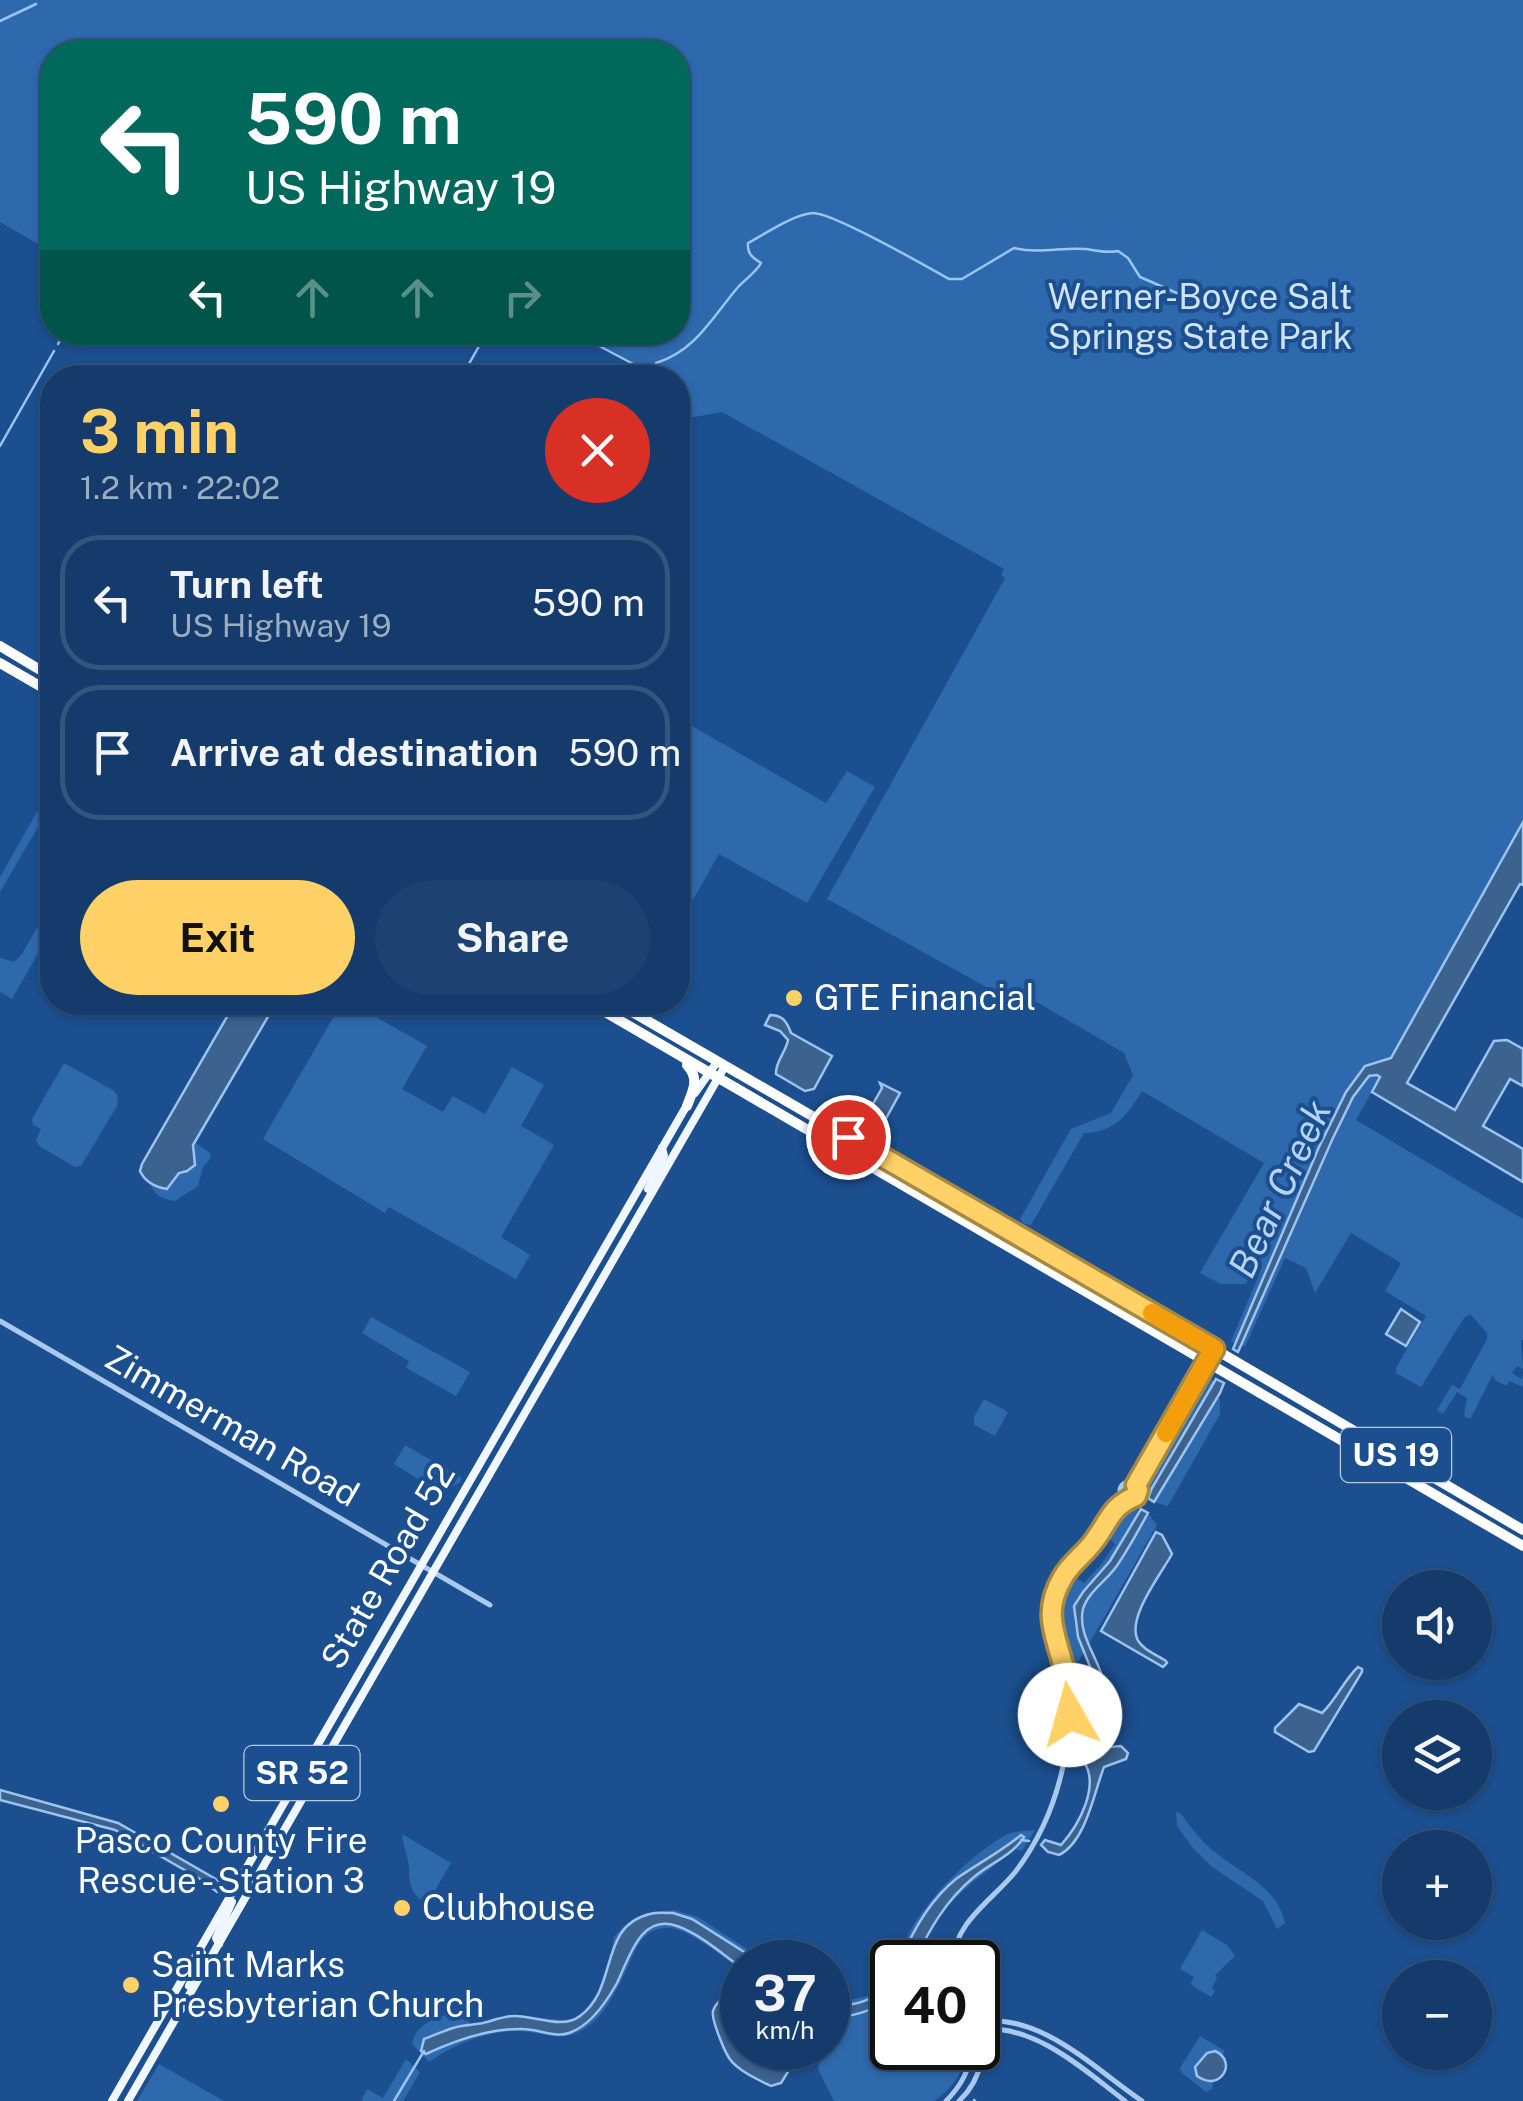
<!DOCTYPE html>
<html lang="en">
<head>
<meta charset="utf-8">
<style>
  :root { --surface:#143b6b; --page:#1d4271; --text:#f1f3f6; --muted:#9dadc1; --line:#33557e; --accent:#ffd166 }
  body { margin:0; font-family:"Public Sans",sans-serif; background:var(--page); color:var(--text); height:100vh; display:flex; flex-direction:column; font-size:38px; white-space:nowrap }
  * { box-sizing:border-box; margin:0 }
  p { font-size:32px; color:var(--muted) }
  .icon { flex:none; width:55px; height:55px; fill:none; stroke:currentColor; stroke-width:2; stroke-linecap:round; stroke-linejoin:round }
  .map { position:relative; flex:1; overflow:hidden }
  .details { position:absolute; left:40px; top:365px; width:650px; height:650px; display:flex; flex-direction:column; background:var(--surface); border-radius:40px; box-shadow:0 2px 8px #0004,0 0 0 2px var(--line) }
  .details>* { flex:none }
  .hud { position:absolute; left:40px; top:40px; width:650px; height:305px; border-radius:40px; box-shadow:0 2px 8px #0004,0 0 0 2px var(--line); background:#00695c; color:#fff; overflow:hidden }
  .controls { position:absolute; left:1382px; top:1570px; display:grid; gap:20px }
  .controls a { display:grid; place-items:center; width:110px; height:110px; border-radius:50%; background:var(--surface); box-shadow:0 2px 8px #0004,0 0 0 2px var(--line); font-size:50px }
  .speed { position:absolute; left:720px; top:1940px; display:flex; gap:20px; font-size:50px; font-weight:700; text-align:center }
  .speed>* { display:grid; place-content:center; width:130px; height:130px; border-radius:50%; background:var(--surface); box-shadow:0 2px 8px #0004,0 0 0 2px var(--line); line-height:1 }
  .speed small { font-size:25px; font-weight:400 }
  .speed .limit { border:5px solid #111; border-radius:15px; background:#fff; color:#111 }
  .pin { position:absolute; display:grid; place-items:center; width:85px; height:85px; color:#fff; margin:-42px; border:5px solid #fff; border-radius:50%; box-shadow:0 2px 10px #0007 }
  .me { position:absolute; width:110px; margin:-55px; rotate:353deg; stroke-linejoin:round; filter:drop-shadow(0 0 8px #0008) }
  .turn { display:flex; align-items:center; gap:35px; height:210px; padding:0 40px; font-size:45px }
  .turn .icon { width:130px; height:130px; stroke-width:2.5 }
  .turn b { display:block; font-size:70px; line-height:85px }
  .lanes { display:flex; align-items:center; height:95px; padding:0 40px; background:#0003; justify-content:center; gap:50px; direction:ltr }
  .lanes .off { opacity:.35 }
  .round { display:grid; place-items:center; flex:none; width:105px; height:105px; border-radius:52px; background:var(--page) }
  .summary { display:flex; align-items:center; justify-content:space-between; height:170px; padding:0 40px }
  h1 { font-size:60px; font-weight:700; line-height:75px; color:var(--accent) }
  .primary-button { display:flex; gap:20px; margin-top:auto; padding:20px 40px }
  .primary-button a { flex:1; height:115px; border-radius:60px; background:var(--accent); color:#111; font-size:40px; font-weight:700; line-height:115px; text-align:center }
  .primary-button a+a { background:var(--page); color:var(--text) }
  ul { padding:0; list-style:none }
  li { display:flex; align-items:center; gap:30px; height:135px; margin:0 20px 15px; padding:0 20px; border:5px solid var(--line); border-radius:40px }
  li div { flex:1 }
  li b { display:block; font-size:38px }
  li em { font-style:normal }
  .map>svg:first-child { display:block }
  .green { fill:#2e69ad }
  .water { fill:#3c6290; stroke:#9cc4f0; stroke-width:2.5 }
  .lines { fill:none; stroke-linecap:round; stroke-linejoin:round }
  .stream { stroke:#9cc4f0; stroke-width:2.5 }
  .minor { stroke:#a9c9ee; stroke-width:5 }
  .major { stroke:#f0f6ff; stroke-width:8 }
  .highway { stroke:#fff; stroke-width:10 }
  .route-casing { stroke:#a68842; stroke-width:25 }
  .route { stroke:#ffd166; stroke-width:18 }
  .slow { stroke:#f59e0b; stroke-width:18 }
  .poi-dot { fill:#ffd166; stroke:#1b4f8f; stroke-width:4 }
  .labels { text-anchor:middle; stroke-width:8; stroke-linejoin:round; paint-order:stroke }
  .shield { fill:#1b4f8f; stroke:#bbcadd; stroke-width:2.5 }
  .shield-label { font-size:32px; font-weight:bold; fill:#fff }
  .park-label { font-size:35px; fill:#cfe3fa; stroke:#1b4f8f }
  .poi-label { font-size:35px; fill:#fff; stroke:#1b4f8f; text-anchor:start }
  .street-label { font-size:35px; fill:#fff; stroke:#1b4f8f }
  .water-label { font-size:38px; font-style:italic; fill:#b5d3f5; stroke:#1b4f8f }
</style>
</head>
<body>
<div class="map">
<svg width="1523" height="2101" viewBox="0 0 1523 2101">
  <rect width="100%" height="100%" fill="#1b4f8f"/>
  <g class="green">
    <path d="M 0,0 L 1523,0 L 1523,822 L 1391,1059 L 1365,1066 L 1346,1092 L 1319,1147 L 1235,1343 L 1231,1341 L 1259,1275 L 1253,1271 L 1246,1284 L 1221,1284 L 1200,1273 L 1264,1163 L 1142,1091 C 1127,1116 1115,1132 1084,1133 L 1031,1225 L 1024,1224 L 1020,1219 L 1071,1129 L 1111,1113 L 1133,1075 L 1124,1053 L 1023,994 L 1006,998 L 827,899 L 1005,578 L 1001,575 L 1004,569 L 722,412 L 678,420 L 678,378 L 644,377 L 632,362 L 579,333 L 678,332 L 678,52 L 52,52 L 52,252 L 0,222 Z"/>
    <polygon points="678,718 826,803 847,771 875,787 807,903 719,854 678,926"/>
    <polygon points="52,785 52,806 41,822 0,892 0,877"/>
    <polygon points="52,901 52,929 12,999 0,992 0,958 14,962 22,954"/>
    <polygon points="342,1002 384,1003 376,1017 427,1046 402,1089 443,1112 453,1096 485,1114 512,1067 544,1085 521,1126 554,1145 501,1237 530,1255 516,1279 389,1207 385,1213 263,1139"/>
    <polygon points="64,1063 113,1090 118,1096 117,1106 81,1166 75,1167 39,1146 36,1140 41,1129 33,1125 32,1119"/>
    <polygon points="1377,1075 1380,1077 1356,1120 1523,1219 1523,1339 1521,1342 1523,1369 1517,1366 1512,1373 1521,1379 1523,1376 1523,1387 1509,1381 1506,1386 1495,1380 1493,1374 1471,1418 1466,1418 1464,1414 1467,1398 1457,1392 1443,1414 1437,1410 1452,1385 1460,1389 1487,1339 1487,1333 1470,1314 1464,1318 1421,1387 1396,1373 1396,1368 1426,1316 1385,1291 1401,1263 1351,1233 1315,1293 1306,1268 1285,1258 1245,1347 1242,1345 1353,1097 1369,1076"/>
    <path d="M 195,1142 L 211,1154 L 210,1159 L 203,1167 L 198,1186 L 175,1201 C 162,1199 155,1196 150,1183 L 158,1188 L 170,1185 Z"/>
    <polygon points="371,1317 470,1372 456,1396 406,1368 409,1361 362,1333"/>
    <polygon points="1207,1378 1215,1381 1152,1488 1148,1498 1143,1486"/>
    <polygon points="1217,1396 1220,1399 1220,1414 1168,1506 1154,1502"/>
    <polygon points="984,1399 1008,1412 995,1436 974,1425 974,1417"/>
    <polygon points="405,1445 462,1478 459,1483 450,1488 432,1484 422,1491 420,1488 421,1481 394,1464"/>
    <path d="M 1126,1510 L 1138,1510 C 1129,1527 1121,1545 1111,1560 C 1086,1595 1058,1604 1085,1650 L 1074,1669 L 1064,1641 L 1058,1610 L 1072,1575 L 1084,1583 L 1099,1567 L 1115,1544 L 1106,1536 L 1118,1515 Z"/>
    <path d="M 1148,1513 L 1157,1525 L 1089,1644 C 1070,1601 1099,1593 1119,1562 C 1130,1546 1138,1529 1148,1513 Z"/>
    <path d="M 1176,1812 L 1181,1814 C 1189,1824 1197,1836 1207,1845 C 1234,1872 1276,1882 1285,1923 L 1277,1929 L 1263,1901 L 1212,1867 L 1192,1847 L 1177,1826 Z"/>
    <path d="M 1035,1830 L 1022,1851 L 1016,1849 C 974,1882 933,1906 917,1962 L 897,1962 C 901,1953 904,1942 909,1933 C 930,1896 967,1858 1004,1836 C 1013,1831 1024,1831 1035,1830 Z"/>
    <path d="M 402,1834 L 451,1863 L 423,1911 L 422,1901 C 406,1888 411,1878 408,1861 C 406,1852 403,1844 402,1834 Z"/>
    <path d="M 674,1910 L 698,1917 L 767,1962 L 742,1962 L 742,1970 C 724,1958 685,1924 663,1928 C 639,1932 635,1952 626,1971 C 617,1989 604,2016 587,2027 C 561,2046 542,2030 514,2031 C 484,2032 453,2045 429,2062 L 412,2044 C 416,2020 444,2016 465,2009 L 470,2025 L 513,2015 L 560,2020 L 575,2019 L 585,2010 L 597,1994 L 611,1954 L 614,1937 L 624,1926 L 647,1913 Z"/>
    <polygon points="1202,1930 1227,1945 1235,1956 1215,1975 1217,1978 1212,1988 1215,1991 1211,1997 1190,1984 1194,1977 1180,1969"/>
    <path d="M 892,1968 L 892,2048 L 967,2048 C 965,2071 953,2088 934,2101 L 834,2101 L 818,2069 L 823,2048 L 828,2048 L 828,2002 C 857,1999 881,2000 892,1968 Z"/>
    <polygon points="1200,2036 1225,2051 1223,2055 1215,2052 1208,2082 1213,2082 1212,2089 1206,2092 1182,2073 1180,2068"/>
    <polygon points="406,2059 420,2072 403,2101 361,2101 367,2089 383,2098"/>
    <polygon points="159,2064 224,2101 137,2101"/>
  </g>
  <g class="water">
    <polygon points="1523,822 1523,885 1520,884 1407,1083 1455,1110 1494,1041 1507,1040 1523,1049 1523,1086 1510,1079 1483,1126 1523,1149 1523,1182 1372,1092 1380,1077 1377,1075 1369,1076 1353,1097 1333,1138 1238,1352 1233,1349 1319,1147 1346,1092 1365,1066 1391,1058"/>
    <path d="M 241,1003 L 276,1003 L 193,1145 L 195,1165 L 187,1171 L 179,1173 L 167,1189 C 155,1187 145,1182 140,1171 L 142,1164 L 228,1015 Z"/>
    <path d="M 770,1015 C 783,1015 787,1022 791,1033 L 832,1056 L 814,1089 L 805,1091 L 776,1074 C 775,1062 786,1052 788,1040 L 780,1031 L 765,1025 Z"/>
    <polygon points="880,1083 900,1093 878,1133 875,1133 861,1125 882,1088"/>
    <polygon points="1401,1309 1420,1322 1406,1346 1386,1334"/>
    <polygon points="1216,1379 1224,1383 1220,1393 1154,1502 1148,1498 1152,1488"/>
    <path d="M 1141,1509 L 1148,1513 C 1138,1531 1128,1550 1116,1567 C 1106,1581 1088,1592 1083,1609 C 1077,1635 1099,1658 1104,1683 C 1107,1703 1106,1724 1107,1745 L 1109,1747 L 1121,1746 L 1128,1753 L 1126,1759 L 1104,1767 C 1094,1792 1086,1842 1059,1855 L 1048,1852 L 1041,1845 L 1045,1840 L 1061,1845 C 1079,1825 1100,1786 1084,1762 L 1085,1757 L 1098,1743 L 1093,1674 L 1078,1637 L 1074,1606 L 1083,1592 L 1110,1561 Z"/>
    <path d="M 1156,1532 L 1162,1535 L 1172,1554 C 1161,1574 1124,1621 1139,1642 C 1145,1651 1157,1655 1166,1661 L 1167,1663 L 1163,1667 L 1101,1631 Z"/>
    <path d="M 1358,1667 L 1362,1669 L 1362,1672 L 1314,1751 L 1309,1752 L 1275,1732 L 1275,1728 L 1299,1704 L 1322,1713 C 1336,1700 1344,1680 1358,1667 Z"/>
    <polygon points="0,1790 118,1823 221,1882 222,1888 217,1892 200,1879 115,1830 0,1800"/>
    <path d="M 1021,1835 L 1024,1837 C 1013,1855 989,1864 974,1877 C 946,1900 929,1930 914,1962 L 900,1962 C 912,1932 930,1900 956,1879 C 977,1864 1001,1852 1021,1835 Z"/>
    <path d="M 673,1913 L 692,1919 L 760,1962 L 742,1962 L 742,1968 C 722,1954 700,1934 677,1926 C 640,1913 629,1959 617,1983 C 607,2001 590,2026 569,2033 C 555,2038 538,2029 523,2029 C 490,2028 456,2040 426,2054 L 421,2051 L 424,2039 C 433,2036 443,2031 453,2028 C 462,2025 473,2025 483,2023 C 492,2021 503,2016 513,2016 C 534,2015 562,2030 580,2016 C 619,1988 598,1926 650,1914 C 657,1912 666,1913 673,1913 Z"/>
    <path d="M 892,1978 L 892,1997 C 874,2011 850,2018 828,2017 L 828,2005 C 853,2007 879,2001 892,1978 Z"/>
    <path d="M 730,1992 L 742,1992 L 742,2048 L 803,2048 L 781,2083 L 771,2086 C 757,2079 738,2071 729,2058 C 724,2050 711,2019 713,2011 C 715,2003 723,1997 730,1992 Z"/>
    <path d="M 1215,2051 C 1238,2061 1221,2093 1197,2076 L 1195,2067 L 1207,2053 Z"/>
  </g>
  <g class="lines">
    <g class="stream">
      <polyline points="0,21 36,4"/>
      <polyline points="573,332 637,366 649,378"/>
      <polyline points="58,344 65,332"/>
      <polyline points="461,378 487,332"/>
      <path d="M 654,378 L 652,371 L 656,363 C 696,351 713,316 739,286 C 747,278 756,272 761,263 C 753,258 747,254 748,243 C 765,234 794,214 813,213 C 833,213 926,266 949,279 L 962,279 L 1014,248 C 1039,254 1062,247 1086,249 C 1098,251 1106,253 1118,251 L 1128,258 L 1140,277 L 1186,297"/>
      <polyline points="678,395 681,398 678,411"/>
      <polyline points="0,446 54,351"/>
      <polyline points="1021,1840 1029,1841"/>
      <polyline points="974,2100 975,2101"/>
      <polyline points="394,2101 424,2051"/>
    </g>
    <g class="minor">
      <polyline points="0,1321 490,1605"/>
      <polyline points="1127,1482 1205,1346"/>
      <circle cx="1129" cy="1491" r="9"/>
      <polyline points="1136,1485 1214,1349"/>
      <polyline points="1098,1530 1110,1507 1121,1494"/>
      <path d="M 953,1962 C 954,1922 993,1900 1016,1871 C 1037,1843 1053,1808 1061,1775 C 1068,1749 1072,1718 1069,1691 C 1064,1655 1041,1624 1057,1588 C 1065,1569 1082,1557 1094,1540 C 1105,1526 1111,1508 1128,1499"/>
      <path d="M 978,2021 C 1043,2014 1092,2067 1142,2101"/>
      <path d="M 978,2029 C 1035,2024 1082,2068 1125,2101"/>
      <path d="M 946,2101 C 962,2085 969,2070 973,2048"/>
      <path d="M 959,2101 C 981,2081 992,2040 978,2013"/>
    </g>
    <g class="major">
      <polyline points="695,1093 717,1062"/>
      <polyline points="648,1189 664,1156 662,1148"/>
      <polyline points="219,1944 216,1938 232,1902"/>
      <polyline points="189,1986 202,1959 202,1953 199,1950"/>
      <polyline points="112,2101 687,1105"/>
      <polyline points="128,2101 725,1066"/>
    </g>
    <g class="highway">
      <polyline points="0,646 52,677"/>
      <polyline points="0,663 52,693"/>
      <polyline points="588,1002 1523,1546"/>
      <polyline points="615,1002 1206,1344 1523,1530"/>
      <path d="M 687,1065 C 700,1079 693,1090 687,1106"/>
    </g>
  </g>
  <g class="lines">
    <defs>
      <path id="route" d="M 848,1137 L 1214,1349 L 1136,1485 L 1138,1490 L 1136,1496 C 1110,1507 1110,1520 1094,1541 C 1085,1554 1071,1563 1063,1577 C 1042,1612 1055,1633 1064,1668 C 1068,1683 1069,1699 1070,1715"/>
    </defs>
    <use href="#route" class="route-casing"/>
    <use href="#route" class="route"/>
    <polyline class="slow" points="1152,1313 1214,1349 1166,1433"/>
  </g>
  <g class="poi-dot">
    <circle cx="794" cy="998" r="10"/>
    <circle cx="221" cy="1804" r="10"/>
    <circle cx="402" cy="1908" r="10"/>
    <circle cx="131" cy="1985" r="10"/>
  </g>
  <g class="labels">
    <g class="shield">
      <rect x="1341" y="1428" width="110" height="54" rx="8"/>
      <rect x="244.5" y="1746" width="115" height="54" rx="8"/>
    </g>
    <g class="shield-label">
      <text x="1396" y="1466">US 19</text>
      <text x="302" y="1784">SR 52</text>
    </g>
    <g class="park-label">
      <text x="1200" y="309">Werner-Boyce Salt<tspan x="1200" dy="40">Springs State Park</tspan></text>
    </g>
    <g class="poi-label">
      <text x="814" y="1010">GTE Financial</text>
      <text x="221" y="1853" text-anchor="middle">Pasco County Fire<tspan x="221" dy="40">Rescue - Station 3</tspan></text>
      <text x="422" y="1920">Clubhouse</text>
      <text x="151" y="1977">Saint Marks<tspan x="151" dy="40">Presbyterian Church</tspan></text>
    </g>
    <g class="street-label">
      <text transform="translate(232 1426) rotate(30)" y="12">Zimmerman Road</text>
      <text transform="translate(388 1566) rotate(-60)" y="12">State Road 52</text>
    </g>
    <g class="water-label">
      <text transform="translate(1280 1189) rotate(-65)" y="13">Bear Creek</text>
    </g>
  </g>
</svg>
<div class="controls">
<a><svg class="icon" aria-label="sound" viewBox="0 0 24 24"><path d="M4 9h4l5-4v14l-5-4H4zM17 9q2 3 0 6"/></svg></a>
<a><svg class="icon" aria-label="layers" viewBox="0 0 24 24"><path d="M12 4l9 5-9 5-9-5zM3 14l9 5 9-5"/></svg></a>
<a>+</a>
<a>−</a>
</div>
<div class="speed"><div>37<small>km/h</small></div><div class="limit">40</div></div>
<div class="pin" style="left:848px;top:1137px;background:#d93025"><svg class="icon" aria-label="arrive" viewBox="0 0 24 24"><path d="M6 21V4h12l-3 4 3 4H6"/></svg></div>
<svg class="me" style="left:1070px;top:1715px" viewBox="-20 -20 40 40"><circle r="19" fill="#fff"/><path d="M0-13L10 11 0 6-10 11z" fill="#ffd166"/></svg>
<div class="hud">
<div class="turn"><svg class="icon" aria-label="left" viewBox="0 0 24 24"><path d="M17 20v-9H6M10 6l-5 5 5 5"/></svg><div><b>590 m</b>US Highway 19</div></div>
<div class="lanes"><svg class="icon" aria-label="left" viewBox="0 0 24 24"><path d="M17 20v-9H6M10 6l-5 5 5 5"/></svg><svg class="icon off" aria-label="ahead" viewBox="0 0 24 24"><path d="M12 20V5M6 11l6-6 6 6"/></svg><svg class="icon off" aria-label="ahead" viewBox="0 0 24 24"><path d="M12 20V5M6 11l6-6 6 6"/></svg><svg class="icon off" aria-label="right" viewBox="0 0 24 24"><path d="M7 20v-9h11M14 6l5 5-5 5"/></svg></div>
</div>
<section class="details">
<div class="summary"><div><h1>3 min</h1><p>1.2 km · 22:02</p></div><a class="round" style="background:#d93025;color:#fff"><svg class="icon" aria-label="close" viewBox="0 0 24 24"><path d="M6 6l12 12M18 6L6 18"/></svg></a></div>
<ul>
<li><svg class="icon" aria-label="left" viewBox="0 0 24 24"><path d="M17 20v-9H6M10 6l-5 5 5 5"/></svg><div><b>Turn left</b><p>US Highway 19</p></div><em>590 m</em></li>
<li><svg class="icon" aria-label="arrive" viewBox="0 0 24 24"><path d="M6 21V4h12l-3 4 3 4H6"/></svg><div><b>Arrive at destination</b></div><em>590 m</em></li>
</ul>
<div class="primary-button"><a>Exit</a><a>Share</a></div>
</section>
</div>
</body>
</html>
